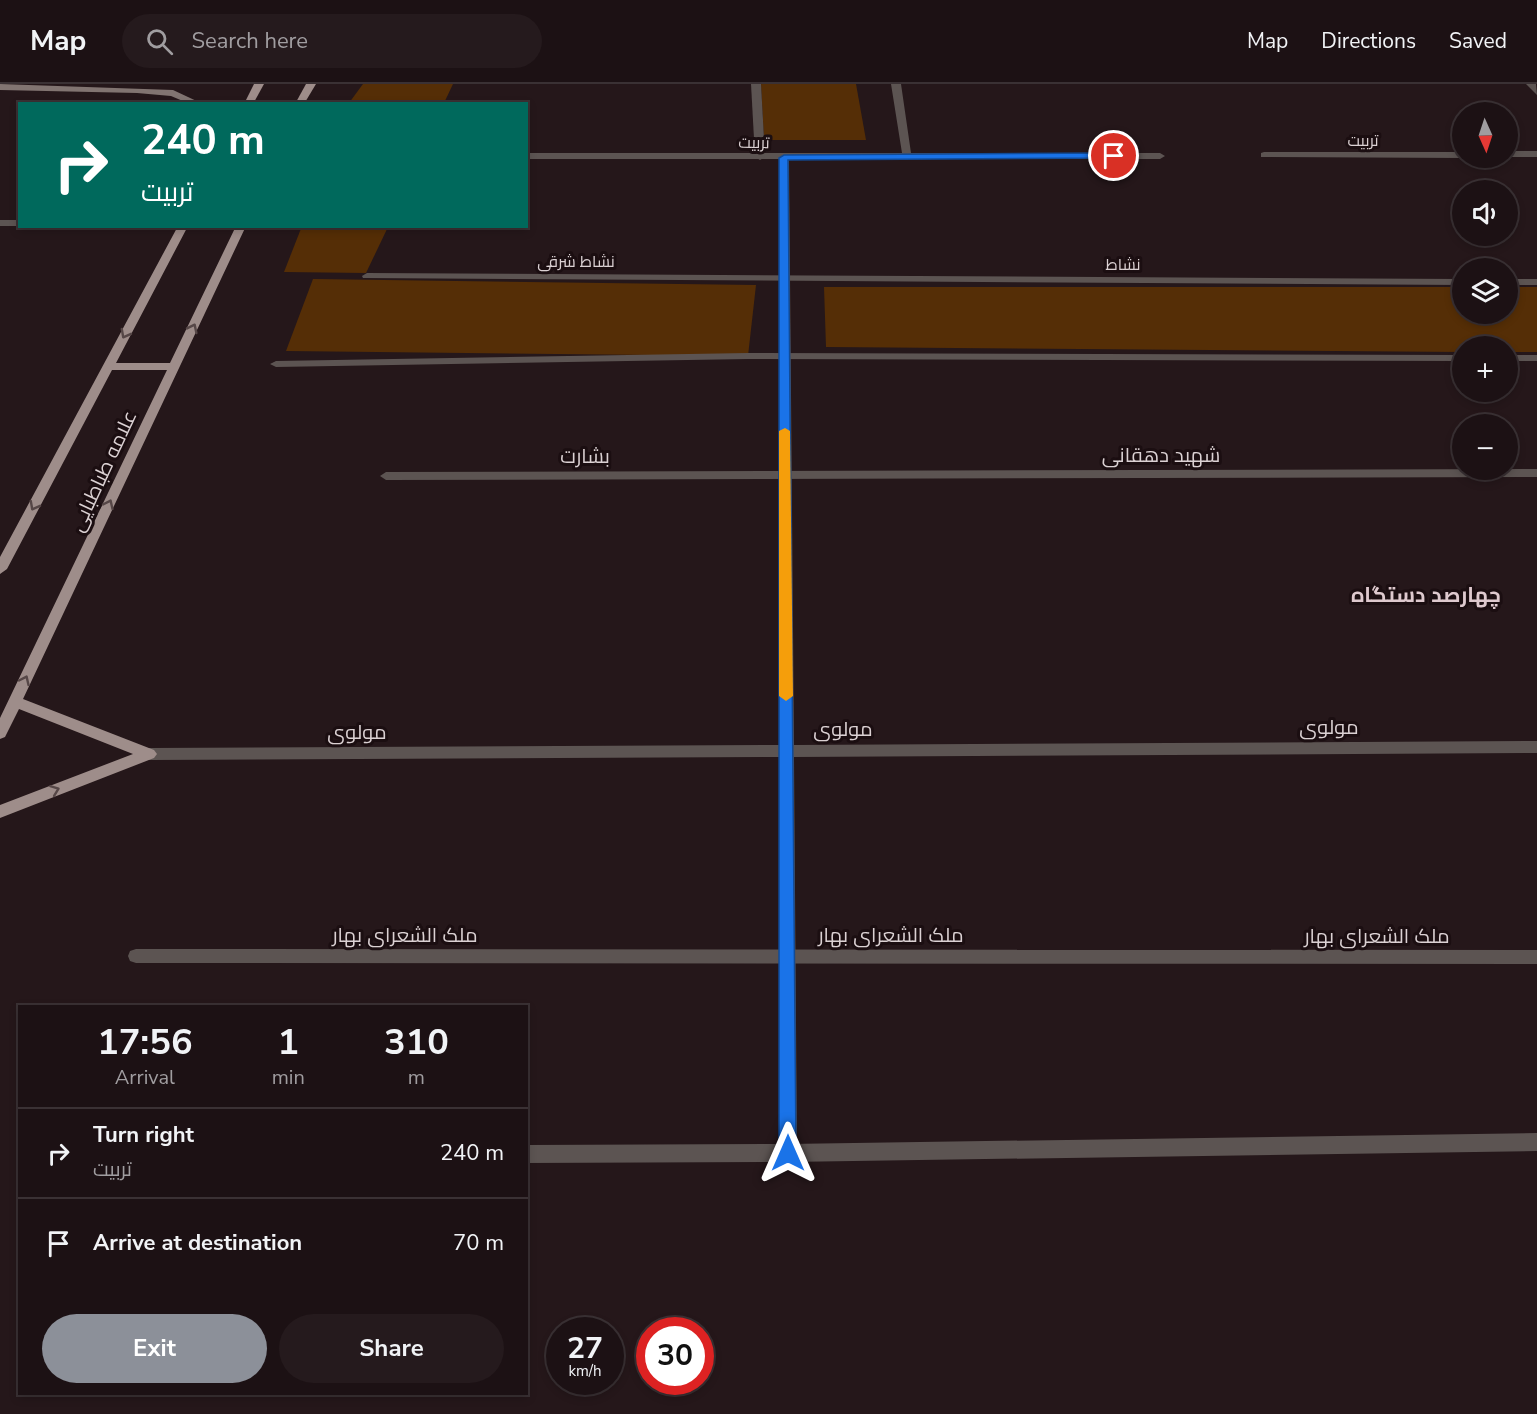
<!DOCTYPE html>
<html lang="en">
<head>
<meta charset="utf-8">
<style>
  :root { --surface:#1c1114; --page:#251a1d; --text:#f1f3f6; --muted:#a09da0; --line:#3a3134; --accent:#8c9099 }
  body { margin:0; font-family:"Nunito Sans",Cairo,sans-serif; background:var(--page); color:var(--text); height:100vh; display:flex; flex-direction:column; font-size:22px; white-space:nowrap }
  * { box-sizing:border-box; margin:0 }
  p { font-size:20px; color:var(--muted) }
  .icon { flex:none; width:33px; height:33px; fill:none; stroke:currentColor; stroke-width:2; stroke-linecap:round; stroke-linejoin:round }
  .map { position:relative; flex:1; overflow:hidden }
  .panel { position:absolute; left:18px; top:921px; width:510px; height:390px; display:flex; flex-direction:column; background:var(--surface); border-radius:0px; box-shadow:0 3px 9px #0003,0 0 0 2px var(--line) }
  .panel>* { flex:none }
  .hud { position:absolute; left:18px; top:18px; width:510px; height:126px; border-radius:0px; box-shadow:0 3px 9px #0003,0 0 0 2px var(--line); background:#00695c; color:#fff; overflow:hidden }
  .needle { width:39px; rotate:177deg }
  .fabs { position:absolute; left:1452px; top:18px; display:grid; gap:12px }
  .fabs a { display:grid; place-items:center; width:66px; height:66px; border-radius:50%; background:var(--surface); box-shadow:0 3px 9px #0003,0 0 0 2px var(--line); font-size:30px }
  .speed { position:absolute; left:546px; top:1233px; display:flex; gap:12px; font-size:30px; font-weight:700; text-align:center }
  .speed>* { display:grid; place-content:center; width:78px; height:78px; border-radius:50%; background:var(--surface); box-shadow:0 3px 9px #0003,0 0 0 2px var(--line); line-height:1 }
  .speed small { font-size:15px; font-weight:400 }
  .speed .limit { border:9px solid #d22; background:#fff; color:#111 }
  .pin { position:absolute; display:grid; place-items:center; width:51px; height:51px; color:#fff; margin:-26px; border:3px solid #fff; border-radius:50%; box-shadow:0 2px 6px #0007 }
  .me { position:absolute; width:66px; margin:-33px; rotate:0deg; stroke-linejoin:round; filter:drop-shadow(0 0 4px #0008) }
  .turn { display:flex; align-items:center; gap:21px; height:126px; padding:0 24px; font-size:27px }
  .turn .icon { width:78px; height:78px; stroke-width:2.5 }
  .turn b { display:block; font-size:42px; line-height:51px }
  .eta { display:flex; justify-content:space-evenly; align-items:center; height:102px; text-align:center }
  .eta b { font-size:36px; font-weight:700; line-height:42px }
  .button { display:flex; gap:12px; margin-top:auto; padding:12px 24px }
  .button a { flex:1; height:69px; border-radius:36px; background:var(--accent); color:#fff; font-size:24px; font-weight:700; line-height:69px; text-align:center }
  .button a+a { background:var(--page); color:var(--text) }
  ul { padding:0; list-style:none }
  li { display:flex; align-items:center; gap:18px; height:90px; padding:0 24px; border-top:2px solid var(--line) }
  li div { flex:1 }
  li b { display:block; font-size:22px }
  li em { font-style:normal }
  header { display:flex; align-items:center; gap:36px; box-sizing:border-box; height:84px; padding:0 30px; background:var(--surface); border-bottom:2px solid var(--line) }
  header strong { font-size:28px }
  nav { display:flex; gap:33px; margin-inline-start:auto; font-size:21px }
  .search { width:420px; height:54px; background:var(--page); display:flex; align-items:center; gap:15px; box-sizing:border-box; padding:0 21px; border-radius:33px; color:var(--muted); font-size:22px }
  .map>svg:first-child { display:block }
  .green { fill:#552e06 }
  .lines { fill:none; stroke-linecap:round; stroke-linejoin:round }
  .lane { fill:#5c5452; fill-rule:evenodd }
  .street { fill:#5c5452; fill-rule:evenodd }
  .secondary { fill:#817471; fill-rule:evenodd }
  .primary { fill:#9e8d8a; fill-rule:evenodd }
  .oneway { stroke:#564747 }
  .route { fill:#1a73e8; stroke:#114b97; stroke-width:1.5 }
  .slow { fill:#f59e0b }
  .labels { text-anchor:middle; stroke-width:6; stroke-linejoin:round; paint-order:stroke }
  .far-street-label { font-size:16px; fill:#dbd1d3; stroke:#1b0e11 }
  .street-label { font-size:20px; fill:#dbd1d3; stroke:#1b0e11 }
  .neighbourhood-label { font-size:21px; font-weight:bold; fill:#dec9ce; stroke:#1b0e11 }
</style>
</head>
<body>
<header>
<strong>Map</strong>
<div class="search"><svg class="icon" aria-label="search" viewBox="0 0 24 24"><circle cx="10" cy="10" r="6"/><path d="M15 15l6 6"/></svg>Search here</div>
<nav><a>Map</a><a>Directions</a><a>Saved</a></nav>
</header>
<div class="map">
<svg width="1537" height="1330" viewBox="0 0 1537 1330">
  <rect width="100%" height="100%" fill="#25171a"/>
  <g class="green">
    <polygon points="363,0 453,0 444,19 349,19"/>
    <polygon points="761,0 856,0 866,56 764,56"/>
    <polygon points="302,142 388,142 388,143 366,189 284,188"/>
    <polygon points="313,195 756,201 748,272 286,267"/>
    <polygon points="824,203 1462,203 1462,230 1508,230 1508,203 1537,203 1537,268 1508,268 1508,262 1462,262 1462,268 826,263"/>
  </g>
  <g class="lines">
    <g class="lane">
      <polygon points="891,0 901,0 911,69 1160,69 1165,72 1160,75 526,75 526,69 902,69"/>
      <rect x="1508" y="67" width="29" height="6"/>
      <polygon points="1264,68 1462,68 1464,74 1261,73 1261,69"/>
      <rect x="0" y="136" width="20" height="6"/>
      <polygon points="367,189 1462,195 1462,201 363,194 362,192"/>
      <rect x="1508" y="195" width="29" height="6"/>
      <polygon points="748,269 1462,271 1462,277 748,275 276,283 270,280 276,277"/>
      <rect x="1508" y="271" width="29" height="6"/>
      <polygon points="1537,385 1537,393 386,396 380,392 386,388"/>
      <polygon points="136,865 1537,866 1537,880 136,879 130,877 128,872 130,867"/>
      <polygon points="1537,1049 1537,1067 788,1078 526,1079 526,1061 788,1060"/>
    </g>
    <g class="street">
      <polygon points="751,0 761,0 765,73 760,76 755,73"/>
      <polygon points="1526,0 1536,0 1537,11"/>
      <polygon points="784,71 789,74 794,661 1537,657 1537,669 794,673 797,1069 795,1075 788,1078 781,1075 779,1069 779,673 149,676 144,674 141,670 144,666 149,664 779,661 779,74"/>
    </g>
    <polygon class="secondary" points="0,0 173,6 203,20 190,20 171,12 137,9 0,6"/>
    <g class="primary">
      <polygon points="254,0 264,0 253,20 244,20"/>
      <polygon points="306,0 316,0 304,20 295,20"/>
      <polygon points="178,142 188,142 116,279 170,279 236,142 246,142 23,615 154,666 157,670 154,674 0,734 0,721 133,670 19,625 5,653 0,655 0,634 167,286 112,286 7,485 0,490 0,473"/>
    </g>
  </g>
  <defs><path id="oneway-chevron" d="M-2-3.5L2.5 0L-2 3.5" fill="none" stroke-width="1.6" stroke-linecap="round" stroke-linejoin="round" transform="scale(1.5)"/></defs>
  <g class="oneway">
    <use href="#oneway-chevron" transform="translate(193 244) rotate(-64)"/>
    <use href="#oneway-chevron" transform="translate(125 250) rotate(118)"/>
    <use href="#oneway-chevron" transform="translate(109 420) rotate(-65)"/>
    <use href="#oneway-chevron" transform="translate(34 422) rotate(118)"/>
    <use href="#oneway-chevron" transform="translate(25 596) rotate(-65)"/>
    <use href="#oneway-chevron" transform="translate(55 706) rotate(-21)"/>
  </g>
  <polygon class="route" points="1114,69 1119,72 1118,74 788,76 796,1069 794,1075 788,1077 782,1075 779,1069 779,74 784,71"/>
  <polygon class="slow" points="785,344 790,347 793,612 786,617 779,612 779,347"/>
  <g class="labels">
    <g class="far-street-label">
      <text x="1363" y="62">تربیت</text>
      <text transform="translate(754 58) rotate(1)" y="6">تربیت</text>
      <text x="576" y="183">نشاط شرقی</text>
      <text x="1123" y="186">نشاط</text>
    </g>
    <g class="street-label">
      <text x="1161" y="378">شهید دهقانی</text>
      <text x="585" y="379">بشارت</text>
      <text transform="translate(103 387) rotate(-65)" y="7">علامه طباطبایی</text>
      <text x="1329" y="650">مولوی</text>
      <text x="843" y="652">مولوی</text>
      <text x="357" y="655">مولوی</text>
      <text x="405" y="858">ملک الشعرای بهار</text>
      <text x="891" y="858">ملک الشعرای بهار</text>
      <text x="1377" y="859">ملک الشعرای بهار</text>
    </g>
    <g class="neighbourhood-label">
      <text x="1426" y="518">چهارصد دستگاه</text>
    </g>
  </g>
</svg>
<div class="fabs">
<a><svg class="needle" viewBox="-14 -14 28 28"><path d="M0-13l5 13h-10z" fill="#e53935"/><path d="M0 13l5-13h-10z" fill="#a09da0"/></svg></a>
<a><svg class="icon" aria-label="sound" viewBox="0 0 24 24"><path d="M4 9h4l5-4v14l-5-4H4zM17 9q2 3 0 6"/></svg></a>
<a><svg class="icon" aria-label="layers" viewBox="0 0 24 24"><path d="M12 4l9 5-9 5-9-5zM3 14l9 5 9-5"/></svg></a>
<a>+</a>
<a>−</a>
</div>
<div class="speed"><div>27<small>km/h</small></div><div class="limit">30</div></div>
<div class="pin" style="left:1114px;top:72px;background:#d93025"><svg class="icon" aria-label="arrive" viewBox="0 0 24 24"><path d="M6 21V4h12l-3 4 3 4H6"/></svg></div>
<svg class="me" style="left:788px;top:1069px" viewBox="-20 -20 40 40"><path d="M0-17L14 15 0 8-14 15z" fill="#1a73e8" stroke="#fff" stroke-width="4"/></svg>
<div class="hud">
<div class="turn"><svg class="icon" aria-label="right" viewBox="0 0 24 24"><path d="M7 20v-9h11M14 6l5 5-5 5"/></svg><div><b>240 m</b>تربیت</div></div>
</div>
<section class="panel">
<div class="eta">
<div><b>17:56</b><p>Arrival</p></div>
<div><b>1</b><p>min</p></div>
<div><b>310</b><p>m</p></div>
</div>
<ul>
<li><svg class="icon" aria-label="right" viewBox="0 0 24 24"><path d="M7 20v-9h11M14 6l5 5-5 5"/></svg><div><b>Turn right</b><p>تربیت</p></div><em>240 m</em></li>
<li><svg class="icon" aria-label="arrive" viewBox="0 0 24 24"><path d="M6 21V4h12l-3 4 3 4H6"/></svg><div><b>Arrive at destination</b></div><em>70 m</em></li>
</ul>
<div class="button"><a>Exit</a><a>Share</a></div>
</section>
</div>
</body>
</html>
